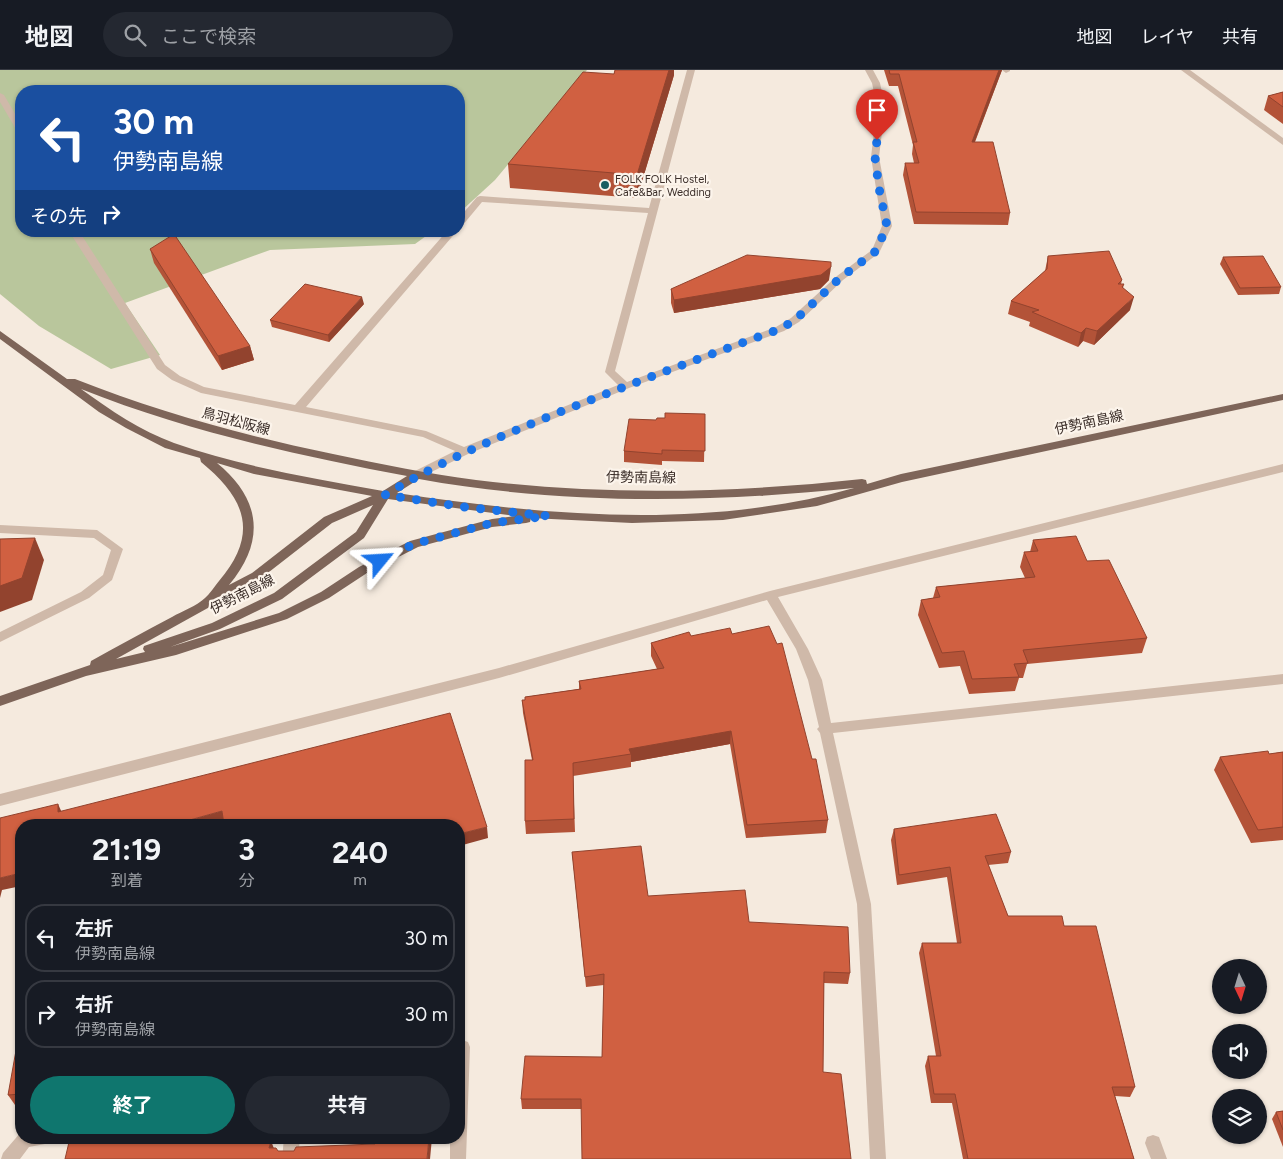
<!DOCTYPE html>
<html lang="ja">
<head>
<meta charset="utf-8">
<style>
  :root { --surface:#171b24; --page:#242831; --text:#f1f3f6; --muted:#9ea1a6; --line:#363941; --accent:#0f766e }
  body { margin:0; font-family:Figtree,"Noto Sans JP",sans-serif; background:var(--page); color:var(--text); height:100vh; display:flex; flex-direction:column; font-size:19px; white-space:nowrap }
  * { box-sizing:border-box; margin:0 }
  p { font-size:16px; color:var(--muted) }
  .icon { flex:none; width:28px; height:28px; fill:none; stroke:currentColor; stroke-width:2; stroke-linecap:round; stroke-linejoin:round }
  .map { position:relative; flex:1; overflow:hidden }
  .sheet { position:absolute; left:15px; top:749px; width:450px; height:325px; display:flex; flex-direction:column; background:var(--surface); border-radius:20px; box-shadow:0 1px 4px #0004 }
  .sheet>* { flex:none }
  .top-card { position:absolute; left:15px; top:15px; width:450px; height:152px; border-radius:20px; box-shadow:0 1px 4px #0004; background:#1a4fa0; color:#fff; overflow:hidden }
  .needle { width:32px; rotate:176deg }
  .buttons { position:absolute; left:1212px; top:889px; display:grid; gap:10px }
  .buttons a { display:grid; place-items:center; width:55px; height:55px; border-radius:50%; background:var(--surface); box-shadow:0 1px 4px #0004; font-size:25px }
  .pin { position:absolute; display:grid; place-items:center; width:42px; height:42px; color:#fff; margin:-51px -21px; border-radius:50% 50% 50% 0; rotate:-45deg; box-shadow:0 0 5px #0007 }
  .pin .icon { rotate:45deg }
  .me { position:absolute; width:55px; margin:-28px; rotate:63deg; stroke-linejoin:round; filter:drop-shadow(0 0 4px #0008) }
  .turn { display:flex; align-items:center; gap:18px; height:105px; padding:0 15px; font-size:22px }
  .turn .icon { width:65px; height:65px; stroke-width:2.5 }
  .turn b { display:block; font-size:35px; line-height:42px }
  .then { display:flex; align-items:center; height:48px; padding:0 15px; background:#0003; gap:10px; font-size:19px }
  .eta { display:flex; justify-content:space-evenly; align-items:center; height:85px; text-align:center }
  .eta b { font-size:30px; font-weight:700; line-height:35px }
  .primary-button { display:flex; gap:10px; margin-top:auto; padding:10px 15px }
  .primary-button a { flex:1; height:58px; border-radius:30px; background:var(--accent); color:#fff; font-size:20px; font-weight:700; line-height:58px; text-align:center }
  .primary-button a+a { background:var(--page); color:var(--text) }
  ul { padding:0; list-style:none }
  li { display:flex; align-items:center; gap:15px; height:68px; margin:0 10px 8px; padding:0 5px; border:2px solid var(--line); border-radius:20px }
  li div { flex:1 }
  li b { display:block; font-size:19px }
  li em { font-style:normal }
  header { display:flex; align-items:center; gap:30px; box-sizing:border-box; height:70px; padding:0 25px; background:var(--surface); border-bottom:1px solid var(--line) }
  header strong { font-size:24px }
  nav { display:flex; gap:28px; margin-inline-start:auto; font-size:18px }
  .search { width:350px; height:45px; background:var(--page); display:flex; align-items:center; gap:12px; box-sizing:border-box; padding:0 18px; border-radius:28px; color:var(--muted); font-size:19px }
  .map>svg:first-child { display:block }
  .green { fill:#b9c69c }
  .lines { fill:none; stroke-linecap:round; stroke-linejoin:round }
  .lane { fill:#cfb9a9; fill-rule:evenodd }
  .street { fill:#cfb9a9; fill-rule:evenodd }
  .primary { fill:#7e6559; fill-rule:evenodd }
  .wall { fill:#b35338 }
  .shaded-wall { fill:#92432e }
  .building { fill:#d06041; stroke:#92432e }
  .route { stroke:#1a73e8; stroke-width:9; stroke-dasharray:0 16.2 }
  .poi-dot { fill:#1a5e61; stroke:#fcf4eb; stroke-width:2 }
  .labels { text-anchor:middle; stroke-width:4.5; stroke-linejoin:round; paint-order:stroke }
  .far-poi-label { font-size:11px; fill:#3b2e29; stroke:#fcf4eb; text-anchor:start }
  .street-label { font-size:14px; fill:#3b2e29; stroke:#fcf4eb }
</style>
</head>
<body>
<header>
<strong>地図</strong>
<div class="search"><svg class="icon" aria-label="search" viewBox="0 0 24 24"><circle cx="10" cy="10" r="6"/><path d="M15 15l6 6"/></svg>ここで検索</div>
<nav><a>地図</a><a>レイヤ</a><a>共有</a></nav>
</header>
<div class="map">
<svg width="1283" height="1089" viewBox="0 0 1283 1089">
  <rect width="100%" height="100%" fill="#f5eade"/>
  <polygon class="green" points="0,0 587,0 495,110 459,143 459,21 21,21 21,161 433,161 415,174 270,180 125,233 160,285 111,299 39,256 0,224"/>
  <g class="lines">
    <polygon class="lane" points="1002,0 1010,0 1010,1 1006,3"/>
    <g class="street">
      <polygon points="687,0 695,0 615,301 627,312 776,257 791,248 837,206 872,180 882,156 871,87 877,37 872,13 865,0 873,0 880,13 885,37 879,87 892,156 879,183 843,210 799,252 784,261 629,318 468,384 417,409 411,405 413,402 455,381 423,367 201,323 172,310 157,299 69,161 79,161 165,295 180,306 204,317 295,335 447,161 457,161 306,337 426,361 464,377 618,315 605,302 648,143 482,132 462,156 459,157 459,148 477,127 480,126 649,138"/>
      <polygon points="1181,0 1190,0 1283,68 1283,75"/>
      <polygon points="0,23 4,25 21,54 21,64 17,61 0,32"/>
      <polygon points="1283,394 1283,402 778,527 808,579 822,610 831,653 1283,604 1283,614 833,663 871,834 886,1089 870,1089 857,834 820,663 817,659 819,657 808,610 796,579 767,530 499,608 0,736 0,724 499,598 770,521"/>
      <polygon points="0,455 97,460 123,479 112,510 89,528 0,572 0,562 81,522 103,505 111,480 94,468 0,463"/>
      <polygon points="462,970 468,972 470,977 466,1089 450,1089 450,1068 459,1068 459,971"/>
      <polygon points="21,1062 21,1068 47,1068 45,1074 29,1077 20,1089 1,1089 3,1083"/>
      <polygon points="1153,1065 1159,1067 1167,1089 1151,1089 1145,1073 1147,1067"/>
      <polygon points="284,1068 300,1068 298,1089 282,1089"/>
    </g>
    <path class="primary" d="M 0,261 L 67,309 L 75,309 C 159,342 245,366 333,384 C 381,394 428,404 476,410 C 604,426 734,423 862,409 L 866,410 L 867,414 L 901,404 L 1283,324 L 1283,330 L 902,412 L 817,436 L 723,450 L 632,453 L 531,448 L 530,452 L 526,453 L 492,457 L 418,477 L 367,503 L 329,528 L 287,549 L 176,585 L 86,606 L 0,636 L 0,626 L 90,595 L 91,591 C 118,576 145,561 172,547 C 182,541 197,536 205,528 C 209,525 215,516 219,511 C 260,463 245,428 201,392 L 200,388 L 165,378 L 126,358 L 99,342 L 0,269 ZM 81,319 C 186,361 296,385 407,406 L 383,421 C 313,408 242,397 174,373 C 141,361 110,340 81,319 ZM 217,393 L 254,404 L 372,426 L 324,447 L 252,503 L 229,515 C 266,471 261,429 217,393 ZM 419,409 C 562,435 710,433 854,418 C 705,460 548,446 397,423 ZM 388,429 L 515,446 L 492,449 L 410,471 L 359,497 L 321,522 L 279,543 L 170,577 L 220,559 L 282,529 L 364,468 ZM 373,435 L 356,462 L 274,523 L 212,553 L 144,576 L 143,579 L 145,582 L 116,589 L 260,509 L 332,453 Z"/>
  </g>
  <g class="wall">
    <polygon points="615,0 674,0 674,5 637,128 510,118 508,94 614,4"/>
    <polygon points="884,0 1002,0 975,72 1010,143 1008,155 914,154 903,105 905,93 914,93 912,84 913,75 898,16 889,16"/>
    <polygon points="1283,22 1283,54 1264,40 1268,26"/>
    <polygon points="150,179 250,276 254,290 222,300 154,193"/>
    <polygon points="1048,186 1122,210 1121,214 1124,214 1123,218 1130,240 1094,275 1083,271 1078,277 1029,256 1030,252 1008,244 1011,231 1045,201"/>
    <polygon points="1223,187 1281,217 1279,224 1238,225 1220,194"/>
    <polygon points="829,210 820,219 674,243 671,233 671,219"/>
    <polygon points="364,234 329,272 272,257 270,250"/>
    <polygon points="705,344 704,392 662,391 662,395 624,392 624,381 656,350 665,348"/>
    <polygon points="1033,470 1087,491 1147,568 1142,583 1027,594 1023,608 1019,608 1015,621 969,624 960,596 939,598 918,545 921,530 933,528 936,517 1025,508 1020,497 1024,482 1030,482"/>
    <polygon points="732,564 828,750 826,763 746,768 730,674 631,692 631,697 573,706 575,762 526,764 525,751 532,690 523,643 522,630 525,630 525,627 579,619 579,611 657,599 651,586 651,573 691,566"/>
    <polygon points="1283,682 1283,770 1251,773 1214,700 1220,687 1269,684"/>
    <polygon points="894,759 1011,782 1008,793 988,795 1008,846 1064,856 1135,1017 1130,1027 1115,1026 1134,1089 963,1089 952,1033 931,1033 925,996 928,986 936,986 919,883 922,873 957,873 947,807 897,815 891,770"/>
    <polygon points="572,782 648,826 749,852 850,903 848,914 824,913 823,1002 581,1039 522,1039 521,1029 602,987 604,915 586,917"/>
    <polygon points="21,974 21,1035 15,1035 8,1025"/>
    <polygon points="1283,1041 1283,1077 1272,1049 1276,1042"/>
  </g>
  <g class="shaded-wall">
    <polygon points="669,0 674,0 674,5 637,128 637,105"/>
    <polygon points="999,0 1002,0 970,84 972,72"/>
    <polygon points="831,197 829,210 820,219 674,243 674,230"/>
    <polygon points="362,227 364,234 329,272 328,265"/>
    <polygon points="1134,227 1130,240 1094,275 1097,261"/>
    <polygon points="1086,258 1083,271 1078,277 1081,263"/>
    <polygon points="250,276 254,290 222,300 218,286"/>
    <polygon points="35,468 44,490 32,530 0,542 0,516"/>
    <polygon points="731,661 730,674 631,692 631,684 629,679"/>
    <polygon points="58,734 63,745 58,742"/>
    <polygon points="222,741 226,753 217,755 172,755"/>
    <polygon points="487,757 488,768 459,776 459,764"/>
    <polygon points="21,803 21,816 2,820 0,828 0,808"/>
    <polygon points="236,1068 240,1068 241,1071 240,1081 235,1071"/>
    <polygon points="429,1068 432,1068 430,1089 427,1089"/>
    <polygon points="271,1071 275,1081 269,1078"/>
  </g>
  <g class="building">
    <polygon points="615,0 669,0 637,105 508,94 583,2 614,4"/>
    <polygon points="889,0 999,0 972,72 993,72 1010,143 916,142 905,93 919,93 913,72 917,72 899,4 890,4"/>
    <polygon points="1283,22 1283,37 1268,26"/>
    <polygon points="174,164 250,276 218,286 150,179"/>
    <polygon points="1109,181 1122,210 1118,214 1124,214 1122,217 1134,227 1097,261 1086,258 1081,263 1032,242 1039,240 1011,231 1047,199 1048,186"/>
    <polygon points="747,185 831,192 831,197 821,205 674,230 671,219"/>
    <polygon points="1263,186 1281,217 1240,218 1223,187"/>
    <polygon points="305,214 362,227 328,265 270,250"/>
    <polygon points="665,343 705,344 705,381 662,380 662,384 624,381 629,349 656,350 657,348 665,348"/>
    <polygon points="1076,466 1087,491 1109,490 1147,568 1023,580 1028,593 1014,594 1019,607 972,609 964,581 942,583 921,530 940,527 936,517 1035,507 1024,482 1038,481 1033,470"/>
    <polygon points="35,468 22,508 0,516 0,469"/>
    <polygon points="769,556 777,574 782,573 812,689 816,689 828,750 747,755 731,661 629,679 631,684 573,693 574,749 525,751 525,690 533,690 522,630 525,630 525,627 581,619 579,611 664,598 651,573 689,562 691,566 730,558 732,564"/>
    <polygon points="450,643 487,757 459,764 459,755 224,755 222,741 172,755 21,755 21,803 0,808 0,748 58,734 58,742"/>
    <polygon points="1268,681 1269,684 1283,682 1283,757 1258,760 1220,687"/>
    <polygon points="996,744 1011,782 985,786 1008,846 1062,846 1064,856 1096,856 1135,1017 1112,1017 1134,1089 968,1089 955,1024 934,1024 928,986 941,986 922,873 961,873 950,797 899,805 894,759"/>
    <polygon points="641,776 648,826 745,820 749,852 848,857 850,903 824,902 823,1002 841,1004 851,1089 582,1089 581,1029 521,1029 525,986 602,987 604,904 585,907 572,782"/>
    <polygon points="21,974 21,1024 8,1025 17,975"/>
    <polygon points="1283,1041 1283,1060 1276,1042"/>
    <polygon points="70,1068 236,1068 235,1071 271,1071 269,1078 276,1078 278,1081 294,1081 296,1077 375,1074 376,1068 429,1068 427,1089 65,1089"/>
  </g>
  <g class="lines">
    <path class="route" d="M 380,491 L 414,474 L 492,453 L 548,446 L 464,437 L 385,425 C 441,391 499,367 560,342 C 633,313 706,286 780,259 L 795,250 L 840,208 L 876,181 L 887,156 L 879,118 L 875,87 L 877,70"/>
  </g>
  <circle class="poi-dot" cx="605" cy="115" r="5"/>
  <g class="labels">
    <g class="far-poi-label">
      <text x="615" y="113">FOLK FOLK Hostel,<tspan x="615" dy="13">Cafe&amp;Bar, Wedding</tspan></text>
    </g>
    <g class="street-label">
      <text transform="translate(236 351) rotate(15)" y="5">鳥羽松阪線</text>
      <text transform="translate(1089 352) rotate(-12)" y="5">伊勢南島線</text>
      <text transform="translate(641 407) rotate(1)" y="5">伊勢南島線</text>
      <text transform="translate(242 524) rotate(-27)" y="5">伊勢南島線</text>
    </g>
  </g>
</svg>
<div class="buttons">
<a><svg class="needle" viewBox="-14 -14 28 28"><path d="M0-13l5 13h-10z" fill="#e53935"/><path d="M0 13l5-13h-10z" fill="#9ea1a6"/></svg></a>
<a><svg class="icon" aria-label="sound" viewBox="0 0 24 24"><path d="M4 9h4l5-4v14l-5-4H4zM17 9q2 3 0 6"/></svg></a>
<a><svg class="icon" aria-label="layers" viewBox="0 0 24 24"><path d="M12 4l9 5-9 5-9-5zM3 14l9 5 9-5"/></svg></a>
</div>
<div class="pin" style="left:877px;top:70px;background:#d93025"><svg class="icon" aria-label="arrive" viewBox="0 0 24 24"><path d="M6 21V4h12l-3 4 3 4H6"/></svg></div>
<svg class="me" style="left:380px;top:491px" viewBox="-20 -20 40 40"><path d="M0-17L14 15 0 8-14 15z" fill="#1a73e8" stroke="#fff" stroke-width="4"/></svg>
<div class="top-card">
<div class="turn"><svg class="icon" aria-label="left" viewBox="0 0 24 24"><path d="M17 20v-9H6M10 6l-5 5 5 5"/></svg><div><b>30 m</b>伊勢南島線</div></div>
<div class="then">その先<svg class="icon" aria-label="right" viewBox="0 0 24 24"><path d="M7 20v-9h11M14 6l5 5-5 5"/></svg></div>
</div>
<section class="sheet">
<div class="eta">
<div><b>21:19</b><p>到着</p></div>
<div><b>3</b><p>分</p></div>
<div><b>240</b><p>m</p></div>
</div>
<ul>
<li><svg class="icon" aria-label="left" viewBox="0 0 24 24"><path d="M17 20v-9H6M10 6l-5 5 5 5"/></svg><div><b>左折</b><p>伊勢南島線</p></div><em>30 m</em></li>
<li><svg class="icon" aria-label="right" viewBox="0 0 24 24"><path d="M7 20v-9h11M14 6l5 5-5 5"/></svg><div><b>右折</b><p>伊勢南島線</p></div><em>30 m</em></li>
</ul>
<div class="primary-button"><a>終了</a><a>共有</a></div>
</section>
</div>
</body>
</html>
